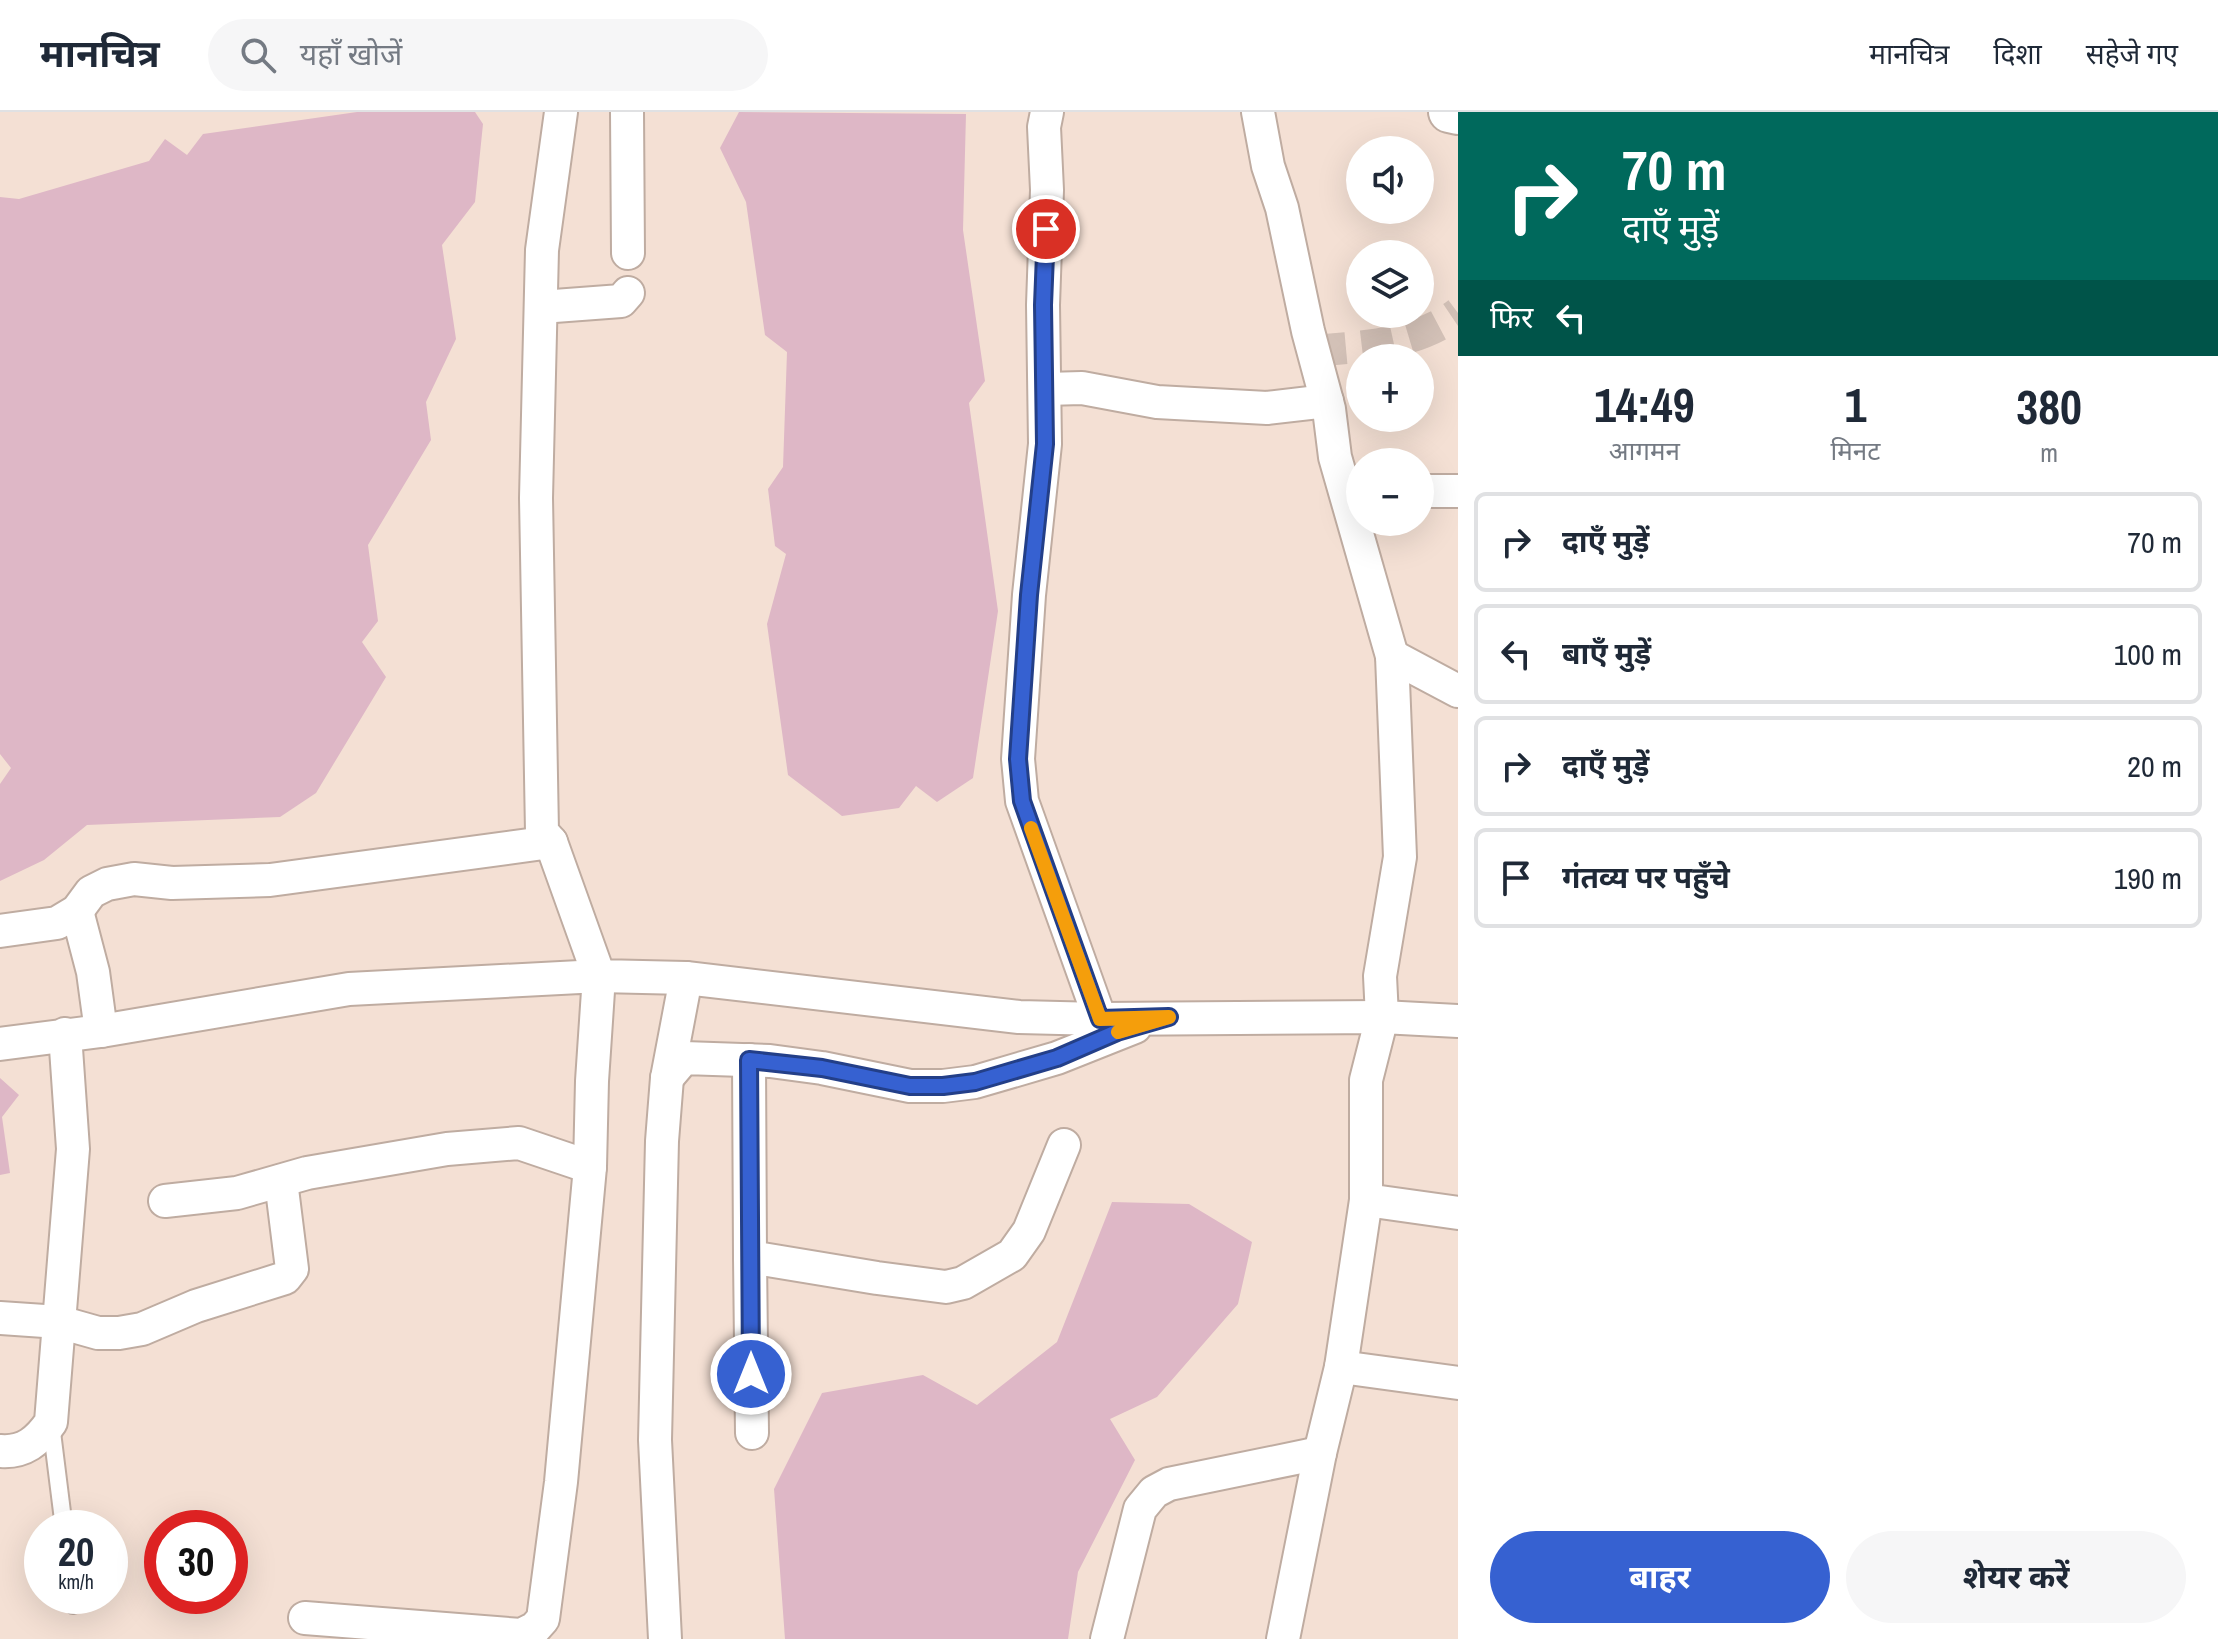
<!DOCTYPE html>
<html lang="hi">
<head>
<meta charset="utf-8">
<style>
  :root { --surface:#fff; --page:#f6f6f7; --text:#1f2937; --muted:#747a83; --line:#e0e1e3; --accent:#3661d1 }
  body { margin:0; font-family:"Archivo Narrow","Noto Sans Devanagari",sans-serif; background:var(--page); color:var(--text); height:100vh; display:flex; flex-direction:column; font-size:30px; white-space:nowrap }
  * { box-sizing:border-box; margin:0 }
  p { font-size:26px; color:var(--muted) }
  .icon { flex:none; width:44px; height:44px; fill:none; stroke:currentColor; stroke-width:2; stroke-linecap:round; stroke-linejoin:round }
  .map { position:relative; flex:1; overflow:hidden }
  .side { display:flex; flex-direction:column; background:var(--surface); width:760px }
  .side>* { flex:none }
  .hud { background:#00695c; color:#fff; overflow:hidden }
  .controls { position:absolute; left:1346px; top:24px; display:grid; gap:16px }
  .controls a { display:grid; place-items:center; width:88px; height:88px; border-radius:50%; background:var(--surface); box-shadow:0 8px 32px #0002; font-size:40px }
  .speed { position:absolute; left:24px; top:1398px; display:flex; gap:16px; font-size:40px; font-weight:700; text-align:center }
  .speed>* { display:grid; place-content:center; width:104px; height:104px; border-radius:50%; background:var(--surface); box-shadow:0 8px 32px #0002; line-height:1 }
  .speed small { font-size:20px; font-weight:400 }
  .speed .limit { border:12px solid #d22; background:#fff; color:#111 }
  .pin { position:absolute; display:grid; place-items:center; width:68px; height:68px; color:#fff; margin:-34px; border:4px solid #fff; border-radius:50%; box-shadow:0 2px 8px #0007 }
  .me { position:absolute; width:88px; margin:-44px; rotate:0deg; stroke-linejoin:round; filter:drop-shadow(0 0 6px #0008) }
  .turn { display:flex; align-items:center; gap:28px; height:168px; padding:0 32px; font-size:36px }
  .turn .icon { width:104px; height:104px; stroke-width:2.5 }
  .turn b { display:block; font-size:56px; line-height:68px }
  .then { display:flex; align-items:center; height:76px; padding:0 32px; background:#0003; gap:16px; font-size:30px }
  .eta { display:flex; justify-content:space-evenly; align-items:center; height:136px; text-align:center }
  .eta b { font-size:48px; font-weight:700; line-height:56px }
  .primary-button { display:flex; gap:16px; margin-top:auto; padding:16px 32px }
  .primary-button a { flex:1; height:92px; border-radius:48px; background:var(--accent); color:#fff; font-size:32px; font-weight:700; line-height:92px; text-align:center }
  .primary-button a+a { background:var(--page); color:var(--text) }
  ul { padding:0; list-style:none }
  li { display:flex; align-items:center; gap:24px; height:100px; margin:0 16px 12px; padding:0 16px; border:4px solid var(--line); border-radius:12px }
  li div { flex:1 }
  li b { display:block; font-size:30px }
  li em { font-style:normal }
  header { display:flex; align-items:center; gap:48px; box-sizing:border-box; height:112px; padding:0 40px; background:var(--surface); border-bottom:2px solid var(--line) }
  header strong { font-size:38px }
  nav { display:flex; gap:44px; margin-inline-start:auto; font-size:28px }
  .search { width:560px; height:72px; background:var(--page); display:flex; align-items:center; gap:20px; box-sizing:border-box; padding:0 28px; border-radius:44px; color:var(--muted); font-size:30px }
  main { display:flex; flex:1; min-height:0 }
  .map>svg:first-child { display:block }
  .water { fill:#deb7c6 }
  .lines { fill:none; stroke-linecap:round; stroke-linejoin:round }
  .minor-tunnel { stroke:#d3c1b7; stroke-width:32; stroke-dasharray:32 16; stroke-linecap:butt }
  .service-casing { stroke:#bfaca1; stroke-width:20 }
  .minor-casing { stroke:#bfaca1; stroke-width:36 }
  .tertiary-casing { stroke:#bfaca1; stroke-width:44 }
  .service { stroke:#fff; stroke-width:16 }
  .minor { stroke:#fff; stroke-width:32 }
  .tertiary { stroke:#fff; stroke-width:40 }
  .route-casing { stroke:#233f88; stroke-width:20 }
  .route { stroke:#3661d1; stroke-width:14 }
  .slow { stroke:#f59e0b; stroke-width:14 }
</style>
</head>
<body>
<header>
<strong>मानचित्र</strong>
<div class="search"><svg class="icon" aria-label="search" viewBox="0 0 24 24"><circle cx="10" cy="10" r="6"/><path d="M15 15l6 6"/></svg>यहाँ खोजें</div>
<nav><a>मानचित्र</a><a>दिशा</a><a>सहेजे गए</a></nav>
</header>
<main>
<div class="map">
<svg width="1458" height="1527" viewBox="0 0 1458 1527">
  <rect width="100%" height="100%" fill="#f4e0d4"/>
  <g class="water">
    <polygon points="357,0 475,0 483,12 475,90 442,133 456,227 426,290 431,328 368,433 378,509 362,530 386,565 316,681 280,705 87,713 44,748 0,769 0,672 11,656 0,642 0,85 19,87 149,49 165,27 187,43 203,22"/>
    <polygon points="739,0 966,2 963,118 985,269 969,291 998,499 973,666 937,690 916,674 899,696 842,704 788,663 767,512 786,442 775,434 768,377 783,355 787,240 765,223 746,90 720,36"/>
    <polygon points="0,966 19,983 2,1005 10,1061 0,1063"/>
    <polygon points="1112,1090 1189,1092 1252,1130 1238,1192 1157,1285 1110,1307 1135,1348 1078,1460 1068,1527 785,1527 774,1377 822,1281 923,1263 977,1293 1057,1230"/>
  </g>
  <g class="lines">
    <path class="minor-tunnel" d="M 1314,239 C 1366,234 1415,233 1458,201"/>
    <defs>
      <g id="service">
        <polyline points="51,1312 64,1416"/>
        <polyline points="72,1484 73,1493"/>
      </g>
      <g id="minor">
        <polyline points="561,0 542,138 536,386 542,720 551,730 599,864 686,866 1019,905 1100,907 1382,905 1458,909"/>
        <polyline points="627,0 628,141"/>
        <polyline points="1047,0 1044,15 1047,78 1043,193 1045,332 1029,483 1018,647 1022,689 1100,907"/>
        <polyline points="1258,0 1268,54 1282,96 1308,219 1329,297 1335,345 1392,544 1400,745 1380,864 1382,905 1366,968 1366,1088 1341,1255 1320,1341 1283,1527"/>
        <polyline points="541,195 621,189 628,181"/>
        <polyline points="1046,277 1082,276 1157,290 1267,296 1327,289"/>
        <polyline points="1420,379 1458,379"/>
        <polyline points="1392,544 1458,579"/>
        <polyline points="77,799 93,860 101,919"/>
        <polyline points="0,819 57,811 77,799 91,780 107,772 134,767 172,771 270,768 551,730"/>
        <polyline points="0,932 101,919 349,877 599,864 592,969 590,1055 561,1370 543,1507 535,1516 521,1523 305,1506"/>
        <polyline points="749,948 750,1145 877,1166 946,1175 963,1171 1012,1143 1029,1119 1064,1033"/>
        <polyline points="667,966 684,946 770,949 822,956 910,974 943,974 975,970 1057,946 1135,915"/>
        <polyline points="1366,1088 1458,1101"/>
        <polyline points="165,1089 237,1081 307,1061 447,1037 519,1031 590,1055"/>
        <polyline points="750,1145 752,1321"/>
        <polyline points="0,1206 59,1210 98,1221 119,1221 142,1217 196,1194 285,1166 292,1157 281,1069"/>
        <polyline points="1341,1255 1458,1271"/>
        <path d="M 0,1339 C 24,1341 38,1329 51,1310 L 73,1037 L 65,922"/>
        <polyline points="665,1527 655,1328 662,1029 667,966 686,866"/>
        <polyline points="1107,1527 1140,1397 1154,1380 1169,1372 1320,1341"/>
      </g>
      <polyline id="tertiary" points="1449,0 1458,2"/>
    </defs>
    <use href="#service" class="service-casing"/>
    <use href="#minor" class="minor-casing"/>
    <use href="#tertiary" class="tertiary-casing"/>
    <use href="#service" class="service"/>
    <use href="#minor" class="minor"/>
    <use href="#tertiary" class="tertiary"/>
  </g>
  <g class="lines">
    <defs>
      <polyline id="route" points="751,1262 749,948 822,956 910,974 943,974 975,970 1057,946 1117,920 1169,905 1100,907 1022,689 1018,647 1029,483 1045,332 1043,193 1046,117"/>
    </defs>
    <use href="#route" class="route-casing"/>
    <use href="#route" class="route"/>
    <polyline class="slow" points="1031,716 1100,907 1169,905 1118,920"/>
  </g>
</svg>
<div class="controls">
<a><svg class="icon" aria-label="sound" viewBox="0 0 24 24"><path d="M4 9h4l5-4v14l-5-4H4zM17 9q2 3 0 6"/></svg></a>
<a><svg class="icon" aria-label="layers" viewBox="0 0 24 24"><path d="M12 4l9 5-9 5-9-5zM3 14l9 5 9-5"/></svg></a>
<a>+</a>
<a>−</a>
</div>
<div class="speed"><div>20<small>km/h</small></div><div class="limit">30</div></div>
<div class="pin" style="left:1046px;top:117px;background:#d93025"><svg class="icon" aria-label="arrive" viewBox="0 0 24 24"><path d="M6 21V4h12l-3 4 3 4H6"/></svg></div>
<svg class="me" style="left:751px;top:1262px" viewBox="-20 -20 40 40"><circle r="17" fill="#3661d1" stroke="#fff" stroke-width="3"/><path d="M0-11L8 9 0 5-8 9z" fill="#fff"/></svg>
</div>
<section class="side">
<div class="hud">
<div class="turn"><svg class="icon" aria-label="right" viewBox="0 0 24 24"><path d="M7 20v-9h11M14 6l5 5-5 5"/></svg><div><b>70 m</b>दाएँ मुड़ें</div></div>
<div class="then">फिर<svg class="icon" aria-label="left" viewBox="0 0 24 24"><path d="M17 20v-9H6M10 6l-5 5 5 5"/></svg></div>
</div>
<div class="eta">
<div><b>14:49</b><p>आगमन</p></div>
<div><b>1</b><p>मिनट</p></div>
<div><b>380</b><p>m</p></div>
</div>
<ul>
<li><svg class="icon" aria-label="right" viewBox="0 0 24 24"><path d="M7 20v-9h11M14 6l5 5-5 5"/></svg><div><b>दाएँ मुड़ें</b></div><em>70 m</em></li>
<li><svg class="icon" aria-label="left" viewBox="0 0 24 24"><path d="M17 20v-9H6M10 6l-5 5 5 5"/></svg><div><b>बाएँ मुड़ें</b></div><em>100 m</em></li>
<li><svg class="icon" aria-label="right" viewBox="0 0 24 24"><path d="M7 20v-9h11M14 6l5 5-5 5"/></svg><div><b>दाएँ मुड़ें</b></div><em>20 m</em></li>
<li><svg class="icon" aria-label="arrive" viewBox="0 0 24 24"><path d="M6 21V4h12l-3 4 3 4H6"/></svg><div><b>गंतव्य पर पहुँचे</b></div><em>190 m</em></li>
</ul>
<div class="primary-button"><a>बाहर</a><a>शेयर करें</a></div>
</section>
</main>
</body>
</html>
